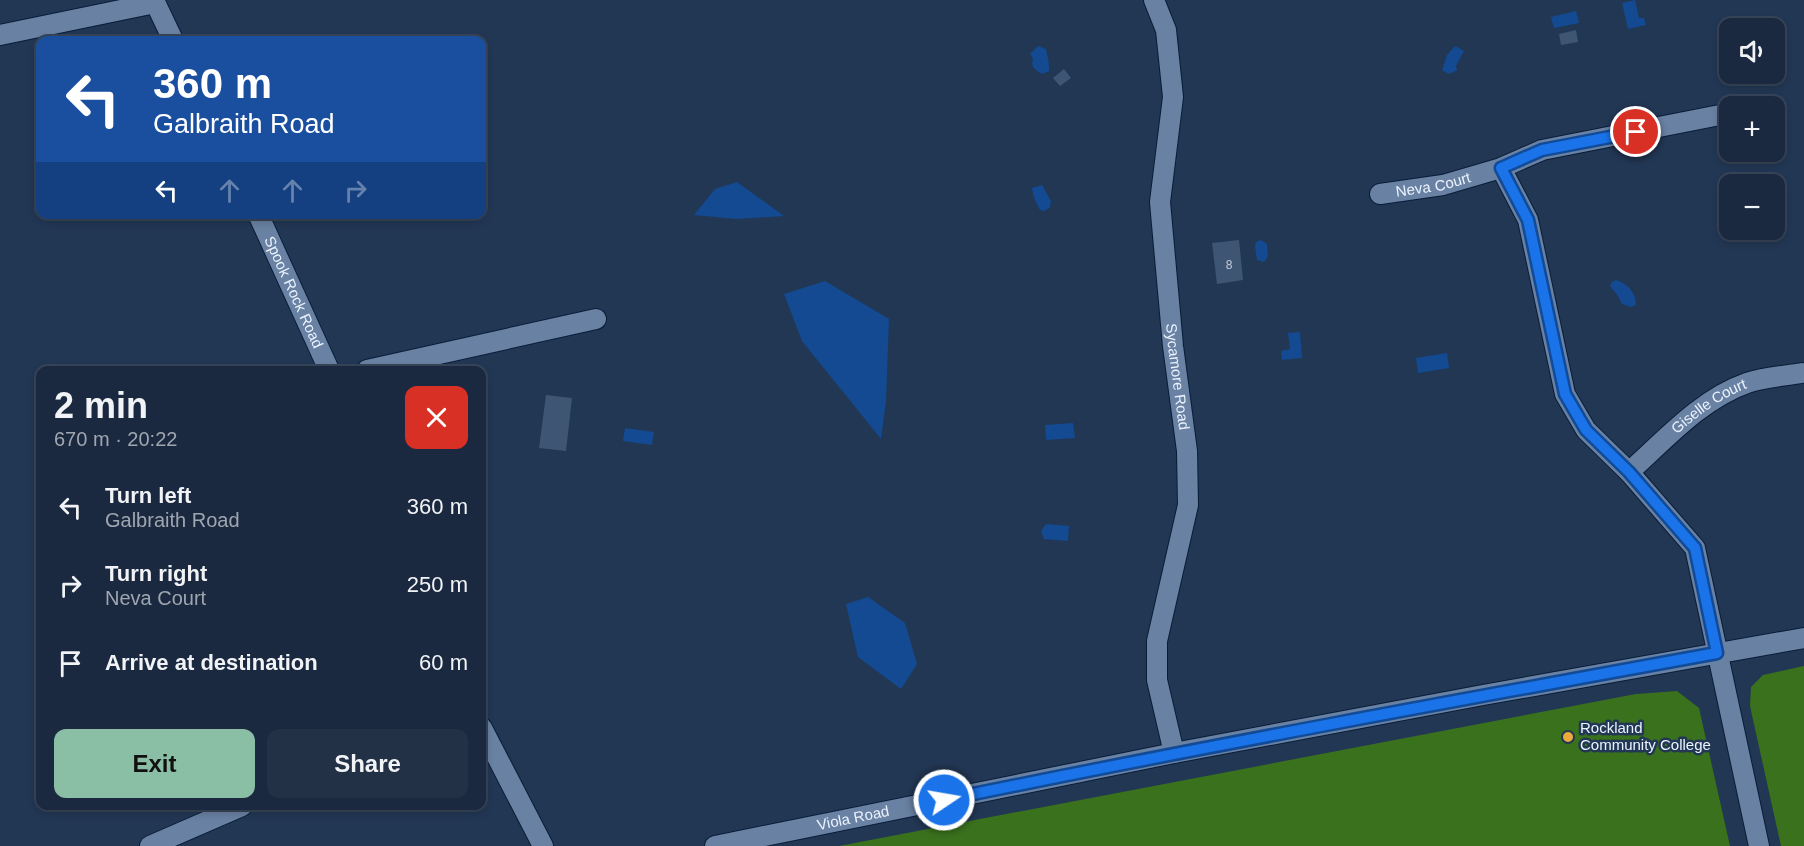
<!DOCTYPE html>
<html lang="en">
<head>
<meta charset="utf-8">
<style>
  :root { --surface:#1a293f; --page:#233146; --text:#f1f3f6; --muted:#9fa6b0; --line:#384559; --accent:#8abfa5 }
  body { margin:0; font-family:Arial,sans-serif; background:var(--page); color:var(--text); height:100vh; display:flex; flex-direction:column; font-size:22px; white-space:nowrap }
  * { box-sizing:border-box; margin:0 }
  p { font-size:20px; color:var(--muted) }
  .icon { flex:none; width:33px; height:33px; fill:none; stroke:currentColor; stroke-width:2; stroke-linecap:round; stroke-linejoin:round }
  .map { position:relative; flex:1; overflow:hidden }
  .sheet { position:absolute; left:36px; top:366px; width:450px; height:444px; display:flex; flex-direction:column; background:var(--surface); border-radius:12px; box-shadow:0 3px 9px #0003,0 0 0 2px var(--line) }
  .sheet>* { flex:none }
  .top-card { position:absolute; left:36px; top:36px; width:450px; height:183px; border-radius:12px; box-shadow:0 3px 9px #0003,0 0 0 2px var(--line); background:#1a4fa0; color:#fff; overflow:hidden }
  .controls { position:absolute; left:1719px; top:18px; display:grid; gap:12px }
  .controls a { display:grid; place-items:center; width:66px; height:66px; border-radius:12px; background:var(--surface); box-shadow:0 3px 9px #0003,0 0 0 2px var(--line); font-size:30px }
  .pin { position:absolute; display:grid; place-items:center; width:51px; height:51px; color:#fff; margin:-26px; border:3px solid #fff; border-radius:50%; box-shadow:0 2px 6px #0007 }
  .me { position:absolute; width:66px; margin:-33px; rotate:78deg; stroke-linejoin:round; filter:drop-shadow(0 0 4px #0008) }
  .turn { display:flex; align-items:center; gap:21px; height:126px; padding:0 18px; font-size:27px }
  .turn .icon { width:78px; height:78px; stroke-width:2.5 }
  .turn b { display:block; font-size:42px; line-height:51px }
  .lanes { display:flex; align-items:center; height:57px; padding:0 18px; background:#0003; justify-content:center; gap:30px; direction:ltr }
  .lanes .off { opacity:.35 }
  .round { display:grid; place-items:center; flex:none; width:63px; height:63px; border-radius:12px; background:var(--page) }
  .summary { display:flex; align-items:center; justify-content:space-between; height:102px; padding:0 18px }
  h1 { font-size:36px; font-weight:800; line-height:45px }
  .primary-button { display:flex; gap:12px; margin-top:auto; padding:12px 18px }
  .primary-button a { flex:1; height:69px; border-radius:12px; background:var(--accent); color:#111; font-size:24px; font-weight:800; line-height:69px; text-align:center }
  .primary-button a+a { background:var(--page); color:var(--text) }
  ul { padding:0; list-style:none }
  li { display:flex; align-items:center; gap:18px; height:78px; padding:0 18px }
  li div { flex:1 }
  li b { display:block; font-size:22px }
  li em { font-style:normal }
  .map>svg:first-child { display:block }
  .forest { fill:#3a711d }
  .water { fill:#134a91 }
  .building { fill:#3f5574 }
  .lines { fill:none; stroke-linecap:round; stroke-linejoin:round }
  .minor-casing { stroke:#091d38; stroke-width:22 }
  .minor { stroke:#6981a2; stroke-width:20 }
  .route-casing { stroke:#114b97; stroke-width:15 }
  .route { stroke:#1a73e8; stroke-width:10 }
  .poi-dot { fill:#ebaa39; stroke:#223754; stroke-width:2 }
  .labels { text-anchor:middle; stroke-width:5; stroke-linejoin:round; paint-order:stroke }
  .number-label { font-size:12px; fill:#c0ccdc }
  .street-label { font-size:15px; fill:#ebf3fe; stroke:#223754 }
  .poi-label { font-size:15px; fill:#ebf3fe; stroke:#223754; text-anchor:start }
</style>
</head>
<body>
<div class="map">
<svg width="1804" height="846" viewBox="0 0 1804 846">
  <rect width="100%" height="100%" fill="#223754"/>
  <g class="forest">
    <polygon points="1804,666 1804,846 1781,846 1750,706 1751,687 1763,675"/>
    <polygon points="1677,691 1699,708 1730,846 839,846 1636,694"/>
  </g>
  <g class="water">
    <polygon points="1635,0 1639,18 1644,18 1646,25 1628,29 1622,3"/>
    <polygon points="1576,11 1579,23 1554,28 1551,17"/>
    <path d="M 1038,46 L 1046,49 C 1047,54 1050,66 1049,71 L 1042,74 C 1036,70 1030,68 1033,59 L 1030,54 Z"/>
    <polygon points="1455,46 1464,51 1456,66 1457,70 1449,74 1442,70 1447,55"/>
    <polygon points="737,182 784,216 736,219 694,215 715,189"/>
    <path d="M 1042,185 L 1051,201 L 1050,207 L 1045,211 L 1040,210 C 1036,202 1033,197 1032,188 Z"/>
    <polygon points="1261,240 1267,244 1268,256 1264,262 1257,260 1255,246 1256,242"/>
    <path d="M 1616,280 C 1627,283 1637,294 1636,305 L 1631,307 L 1622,304 L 1618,296 L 1610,286 L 1612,282 Z"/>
    <polygon points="825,281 889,319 886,401 881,439 802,341 784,294"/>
    <polygon points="1300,332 1302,358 1282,360 1281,351 1290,349 1288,333"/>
    <polygon points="1447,353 1449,368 1418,373 1416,358"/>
    <polygon points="1073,423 1075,438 1046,440 1045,425"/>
    <polygon points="625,428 654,432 652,445 623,441"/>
    <polygon points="1046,524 1069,526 1068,541 1044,539 1041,531"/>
    <polygon points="868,597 905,623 917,664 901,689 858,657 846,604"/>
  </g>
  <g class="building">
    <polygon points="1576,30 1578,42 1561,45 1559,34"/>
    <polygon points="1064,69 1071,78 1060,86 1053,78"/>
    <polygon points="1239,240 1243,280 1217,284 1212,243"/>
    <polygon points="546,395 572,398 566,451 539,448"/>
  </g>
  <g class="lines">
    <defs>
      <g id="minor">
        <polyline points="154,0 173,40"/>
        <path id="s1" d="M 1154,0 L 1166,30 L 1173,97 L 1160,202 L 1173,346 L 1187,451 L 1188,505 L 1157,641 L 1157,680 L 1174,753"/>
        <polyline points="0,35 155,3"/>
        <polyline points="1501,168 1528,220 1565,394 1586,430 1629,472 1695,548 1759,846"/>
        <path id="s2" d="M 1380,194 L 1443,185 L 1501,168 L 1542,150 L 1730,113"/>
        <path id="s3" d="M 258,214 L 329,370"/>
        <polyline points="367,370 596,319"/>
        <path id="s4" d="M 1629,472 C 1665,440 1701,399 1747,383 C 1764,377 1784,376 1802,373"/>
        <polyline points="482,728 543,846"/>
        <polyline points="150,846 242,806"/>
        <path id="s5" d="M 715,846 L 1174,753 L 1483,695 L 1804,638"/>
      </g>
    </defs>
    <use href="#minor" class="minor-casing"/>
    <use href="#minor" class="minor"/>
  </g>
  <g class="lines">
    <defs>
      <path id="route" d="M 944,800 C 1201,747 1459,700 1717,653 L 1695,548 L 1629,472 L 1586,430 L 1565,394 L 1528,220 L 1501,168 L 1542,150 L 1636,132"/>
    </defs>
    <use href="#route" class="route-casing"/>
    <use href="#route" class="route"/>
  </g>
  <circle class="poi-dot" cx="1568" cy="737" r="6"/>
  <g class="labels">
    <g class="number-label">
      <text x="1229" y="269">8</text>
    </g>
    <g class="street-label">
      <text dy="5" stroke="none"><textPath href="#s2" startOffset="54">Neva Court</textPath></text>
      <text dy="5" stroke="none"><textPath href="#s3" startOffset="86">Spook Rock Road</textPath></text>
      <text dy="5" stroke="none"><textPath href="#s1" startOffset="381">Sycamore Road</textPath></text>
      <text dy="5" stroke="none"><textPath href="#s4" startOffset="104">Giselle Court</textPath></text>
      <text dy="5" stroke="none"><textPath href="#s5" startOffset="141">Viola Road</textPath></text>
    </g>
    <g class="poi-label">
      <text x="1580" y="733">Rockland<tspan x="1580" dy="17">Community College</tspan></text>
    </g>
  </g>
</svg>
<div class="controls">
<a><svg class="icon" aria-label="sound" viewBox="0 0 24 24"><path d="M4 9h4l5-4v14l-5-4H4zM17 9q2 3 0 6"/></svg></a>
<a>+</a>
<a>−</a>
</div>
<div class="pin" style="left:1636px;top:132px;background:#d93025"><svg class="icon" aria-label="arrive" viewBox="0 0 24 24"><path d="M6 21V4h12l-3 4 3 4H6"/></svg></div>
<svg class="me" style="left:944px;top:800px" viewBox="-20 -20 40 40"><circle r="17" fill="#1a73e8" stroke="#fff" stroke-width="3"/><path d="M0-11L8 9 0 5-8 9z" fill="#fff"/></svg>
<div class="top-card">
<div class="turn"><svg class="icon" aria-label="left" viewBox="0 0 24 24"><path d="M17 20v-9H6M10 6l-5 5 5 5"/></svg><div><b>360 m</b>Galbraith Road</div></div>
<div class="lanes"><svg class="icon" aria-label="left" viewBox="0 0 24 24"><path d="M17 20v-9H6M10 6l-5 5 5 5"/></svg><svg class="icon off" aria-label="ahead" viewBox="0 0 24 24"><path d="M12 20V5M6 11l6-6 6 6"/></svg><svg class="icon off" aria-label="ahead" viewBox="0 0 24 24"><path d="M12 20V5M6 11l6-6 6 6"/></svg><svg class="icon off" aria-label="right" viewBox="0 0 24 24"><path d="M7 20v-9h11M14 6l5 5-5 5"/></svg></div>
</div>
<section class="sheet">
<div class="summary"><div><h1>2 min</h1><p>670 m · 20:22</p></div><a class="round" style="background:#d93025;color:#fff"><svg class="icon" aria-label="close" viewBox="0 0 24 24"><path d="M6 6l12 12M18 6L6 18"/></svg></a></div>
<ul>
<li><svg class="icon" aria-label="left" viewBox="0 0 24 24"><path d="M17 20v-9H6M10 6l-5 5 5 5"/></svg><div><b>Turn left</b><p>Galbraith Road</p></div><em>360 m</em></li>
<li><svg class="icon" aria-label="right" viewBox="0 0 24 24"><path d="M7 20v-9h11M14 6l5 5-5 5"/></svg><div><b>Turn right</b><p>Neva Court</p></div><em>250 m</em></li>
<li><svg class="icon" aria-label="arrive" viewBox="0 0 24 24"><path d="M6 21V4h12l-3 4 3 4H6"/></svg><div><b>Arrive at destination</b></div><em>60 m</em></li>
</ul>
<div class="primary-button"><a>Exit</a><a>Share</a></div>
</section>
</div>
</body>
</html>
